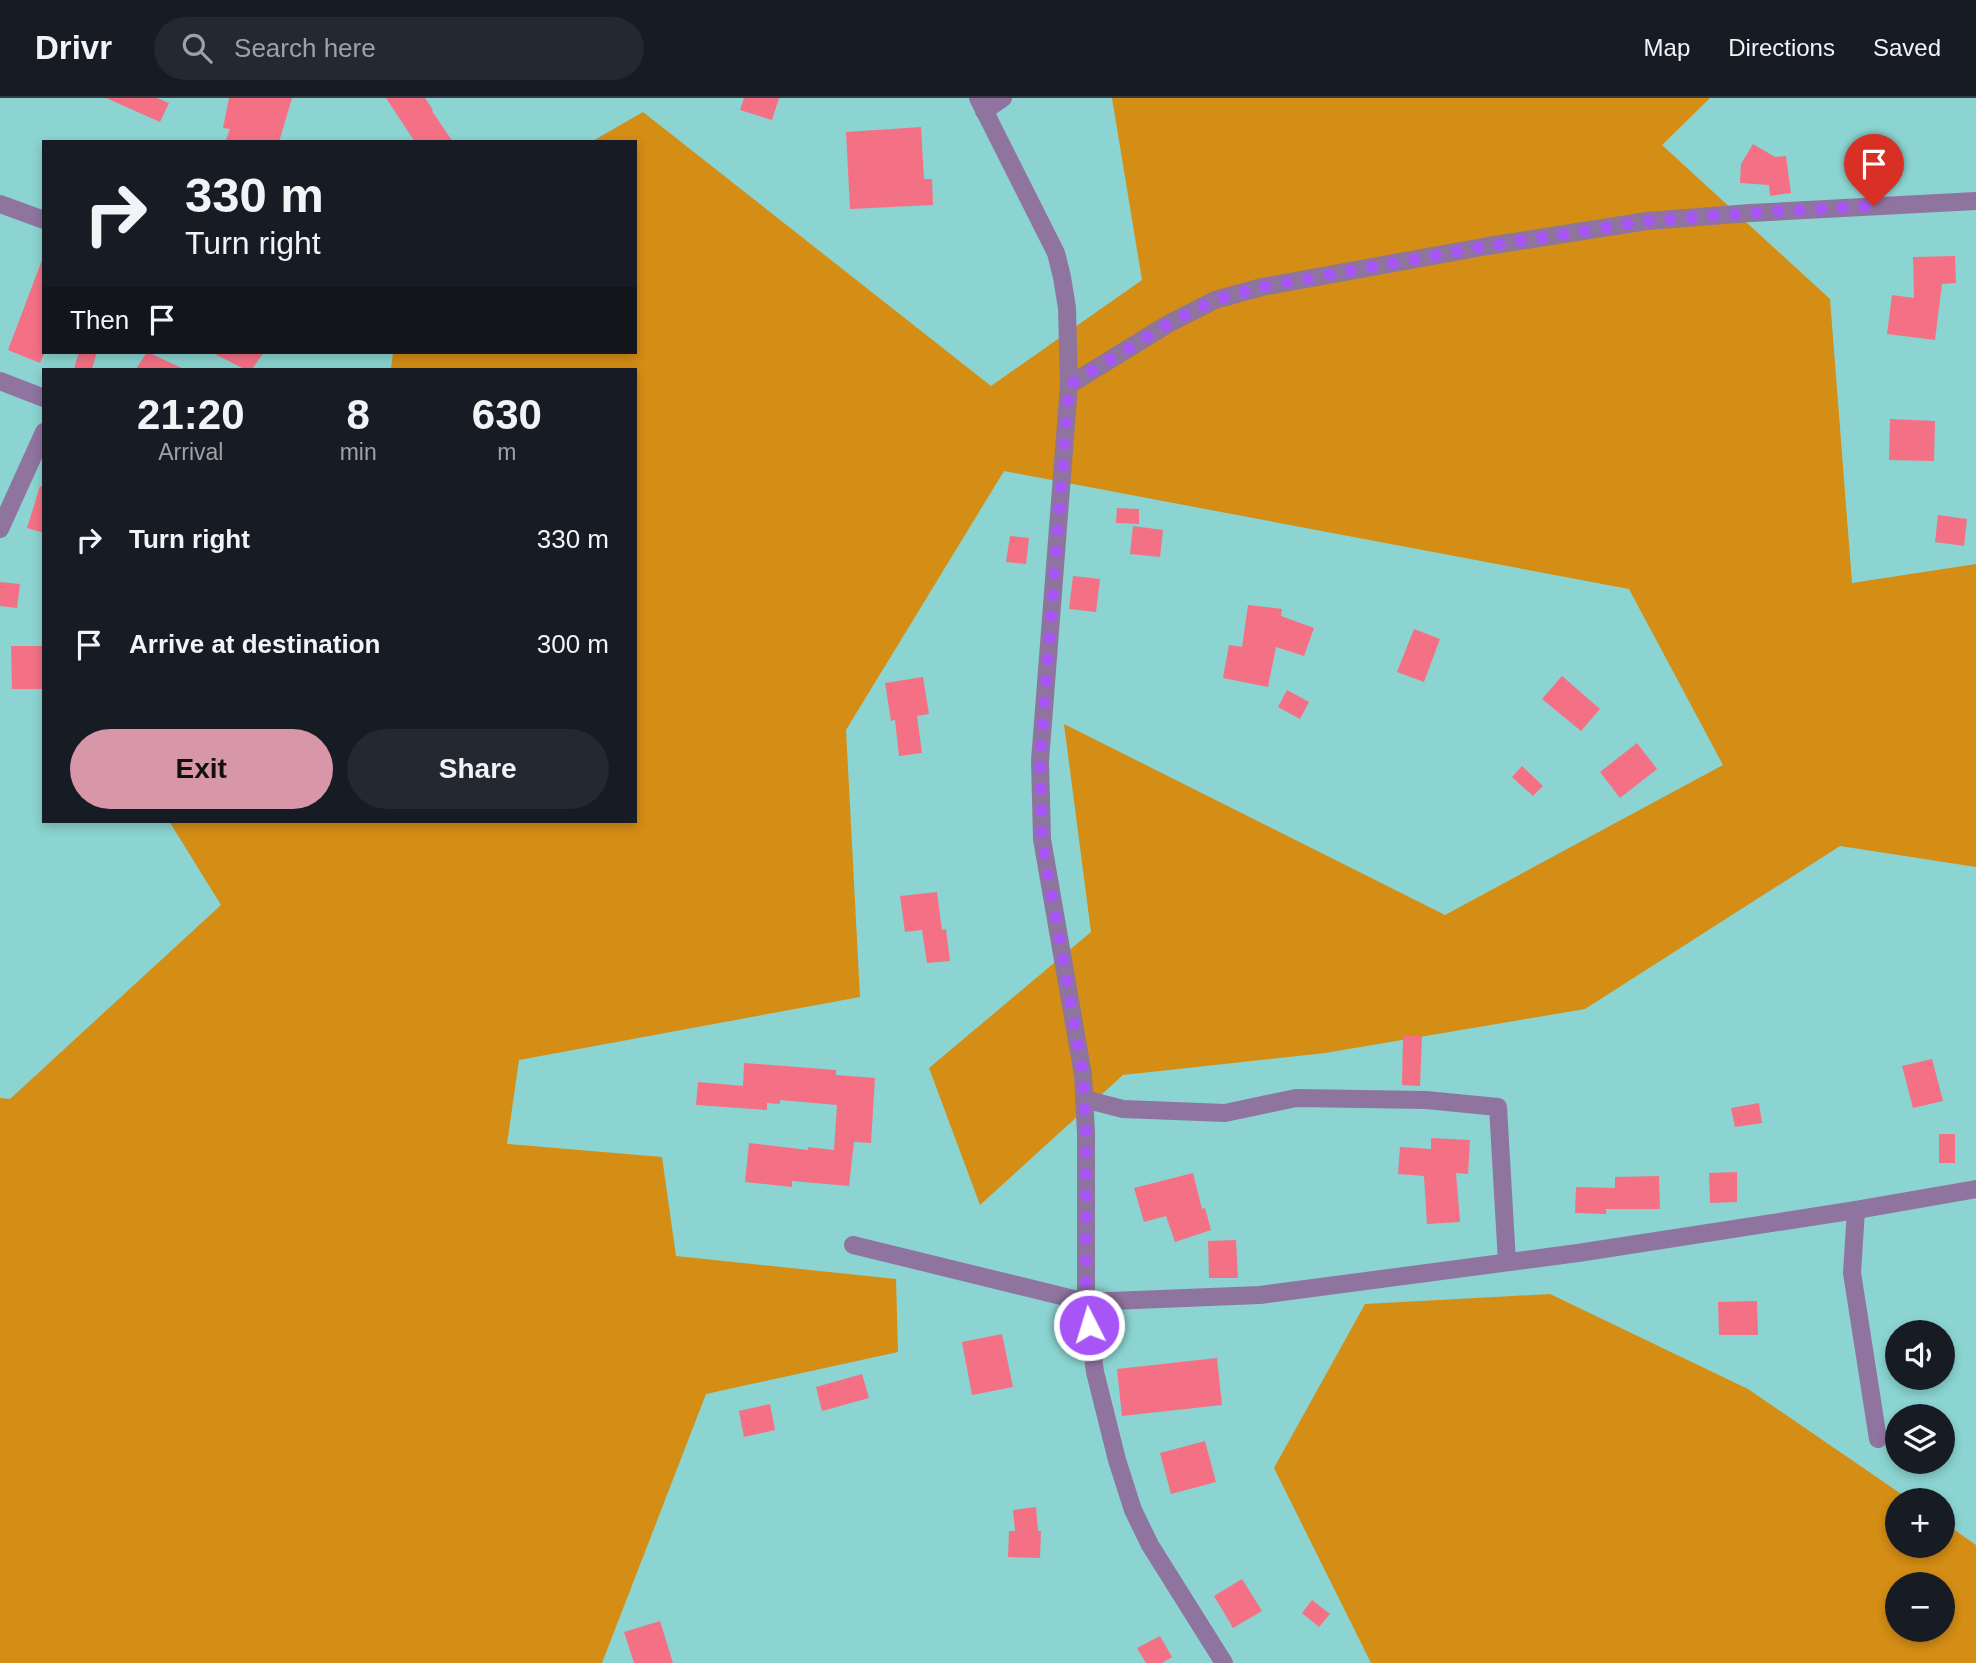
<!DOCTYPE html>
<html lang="en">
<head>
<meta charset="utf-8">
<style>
  :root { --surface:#171b24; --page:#242831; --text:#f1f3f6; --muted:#9ea1a6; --line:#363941; --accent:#d797a9 }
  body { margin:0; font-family:Arial,sans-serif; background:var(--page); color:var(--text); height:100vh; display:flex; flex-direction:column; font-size:26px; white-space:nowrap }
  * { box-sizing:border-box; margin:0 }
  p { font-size:23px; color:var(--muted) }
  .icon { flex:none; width:38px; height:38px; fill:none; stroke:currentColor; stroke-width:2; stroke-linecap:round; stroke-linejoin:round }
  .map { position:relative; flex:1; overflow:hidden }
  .side { position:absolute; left:42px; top:270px; width:595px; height:455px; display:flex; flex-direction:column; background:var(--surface); border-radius:0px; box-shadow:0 4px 10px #0003 }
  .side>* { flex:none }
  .top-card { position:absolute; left:42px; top:42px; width:595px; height:214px; border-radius:0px; box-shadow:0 4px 10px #0003; background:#171b24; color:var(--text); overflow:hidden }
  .tools { position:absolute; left:1885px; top:1222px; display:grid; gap:14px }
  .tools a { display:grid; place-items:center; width:70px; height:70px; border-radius:50%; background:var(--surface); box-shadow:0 4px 10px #0003; font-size:35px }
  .pin { position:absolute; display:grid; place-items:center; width:60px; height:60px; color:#fff; margin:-72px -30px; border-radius:50% 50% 50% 0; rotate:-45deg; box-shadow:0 0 7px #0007 }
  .pin .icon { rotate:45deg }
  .me { position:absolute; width:77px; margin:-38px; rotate:355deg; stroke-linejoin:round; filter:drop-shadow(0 0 5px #0008) }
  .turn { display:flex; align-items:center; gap:24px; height:147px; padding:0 28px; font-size:32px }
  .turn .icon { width:91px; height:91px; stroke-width:2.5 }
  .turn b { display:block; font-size:49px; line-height:60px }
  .then { display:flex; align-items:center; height:66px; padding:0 28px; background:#0003; gap:14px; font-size:26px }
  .eta { display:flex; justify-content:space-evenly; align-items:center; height:119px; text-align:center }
  .eta b { font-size:42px; font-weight:700; line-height:49px }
  .action { display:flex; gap:14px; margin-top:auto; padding:14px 28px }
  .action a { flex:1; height:80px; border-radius:42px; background:var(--accent); color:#111; font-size:28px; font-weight:700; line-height:80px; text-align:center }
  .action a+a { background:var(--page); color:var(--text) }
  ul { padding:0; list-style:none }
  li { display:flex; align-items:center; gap:21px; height:105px; padding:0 28px }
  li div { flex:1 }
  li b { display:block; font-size:26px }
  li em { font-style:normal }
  header { display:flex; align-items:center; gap:42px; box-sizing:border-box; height:98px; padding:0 35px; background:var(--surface); border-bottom:2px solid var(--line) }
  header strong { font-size:33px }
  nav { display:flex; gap:38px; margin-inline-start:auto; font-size:24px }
  .search { width:490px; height:63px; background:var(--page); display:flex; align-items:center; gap:18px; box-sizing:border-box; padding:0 24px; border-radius:38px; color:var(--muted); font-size:26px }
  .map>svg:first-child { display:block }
  .green { fill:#d48d15; fill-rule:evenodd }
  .building { fill:#f47185 }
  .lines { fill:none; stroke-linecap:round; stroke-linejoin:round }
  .minor { stroke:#9074a0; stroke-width:18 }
  .tertiary { stroke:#9074a0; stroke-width:18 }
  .route { stroke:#a855f7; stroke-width:12; stroke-dasharray:0 21.6 }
</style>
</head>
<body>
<header>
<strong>Drivr</strong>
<div class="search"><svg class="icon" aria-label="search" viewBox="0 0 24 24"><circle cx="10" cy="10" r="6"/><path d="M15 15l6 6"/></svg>Search here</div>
<nav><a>Map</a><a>Directions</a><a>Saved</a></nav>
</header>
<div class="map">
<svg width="1976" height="1565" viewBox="0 0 1976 1565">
  <rect width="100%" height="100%" fill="#8bd4d1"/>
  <g class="green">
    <polygon points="1112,0 1710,0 1662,47 1830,201 1852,485 1976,466 1976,769 1840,748 1585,911 1325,955 1123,977 980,1107 929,970 1091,834 1064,626 1445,817 1723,667 1629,491 1004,373 846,632 860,899 519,962 507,1046 662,1059 676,1158 896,1181 898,1254 706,1296 602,1565 0,1565 0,1000 10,1001 221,807 169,723 635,723 635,271 391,271 393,254 635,254 635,44 591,44 643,14 991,288 1142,182"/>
    <path d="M 1550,1196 L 1748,1291 L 1910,1402 L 1897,1402 L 1897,1447 L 1942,1447 L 1943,1424 L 1976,1447 L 1976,1565 L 1371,1565 L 1274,1370 L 1365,1206 ZM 1897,1486 L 1942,1486 L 1942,1531 L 1897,1531 Z"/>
  </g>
  <g class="building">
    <polygon points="106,0 157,0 169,5 160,24"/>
    <polygon points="229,0 292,0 279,44 225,44 230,31 223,30"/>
    <polygon points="386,0 425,0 433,12 432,13 453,44 415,44"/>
    <polygon points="744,0 779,0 772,22 740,12"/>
    <polygon points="921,29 924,81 932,81 933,107 850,111 846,34"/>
    <polygon points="1753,46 1775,59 1786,58 1791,95 1770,98 1769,87 1740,85 1741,66"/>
    <polygon points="1955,158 1956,185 1942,186 1935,242 1887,236 1892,197 1914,200 1913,159"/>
    <polygon points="42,162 44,162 44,256 40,265 8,252"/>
    <polygon points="79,254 97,254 92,271 74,271"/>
    <polygon points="147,254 184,271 136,271"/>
    <polygon points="211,254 264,254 252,271 244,271"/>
    <polygon points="1890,321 1935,323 1934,363 1889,362"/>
    <polygon points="40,388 44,389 44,435 27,430"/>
    <polygon points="1117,410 1139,411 1139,426 1116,425"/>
    <polygon points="1938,417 1967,421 1964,448 1935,444"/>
    <polygon points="1133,428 1163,432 1160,459 1130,456"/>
    <polygon points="1010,438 1029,440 1026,466 1006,464"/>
    <polygon points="1073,478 1100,481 1096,514 1069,511"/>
    <polygon points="0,484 20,486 17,510 0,508"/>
    <polygon points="1248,507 1282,511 1281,518 1314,530 1304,558 1276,549 1268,589 1223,580 1229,547 1242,549"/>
    <polygon points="1414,531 1440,541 1424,584 1397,574"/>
    <polygon points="11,548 44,548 44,591 12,591"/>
    <polygon points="1562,578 1600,611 1581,633 1542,601"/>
    <polygon points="923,579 929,616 917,618 922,655 899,658 895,622 891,623 885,585"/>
    <polygon points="1287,592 1309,604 1300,621 1278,609"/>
    <polygon points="1637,645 1657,671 1620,700 1600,674"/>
    <polygon points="1522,668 1543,688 1533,698 1512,679"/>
    <polygon points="937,794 942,832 946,831 950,863 927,865 922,832 905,834 900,798"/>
    <polygon points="1403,938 1422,938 1420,988 1402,987"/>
    <polygon points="1932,961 1943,1003 1913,1010 1902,968"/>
    <polygon points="744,965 836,972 836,977 875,980 871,1045 854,1044 849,1088 792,1083 792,1089 745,1084 749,1045 808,1052 808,1049 834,1052 837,1007 780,1002 780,1006 767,1005 767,1012 696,1007 698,984 743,988"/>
    <polygon points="1759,1005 1762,1025 1735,1029 1731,1010"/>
    <rect x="1939" y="1036" width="16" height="29"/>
    <polygon points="1431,1040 1470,1042 1468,1076 1456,1075 1460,1124 1427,1126 1424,1078 1398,1076 1400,1049 1431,1051"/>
    <polygon points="1737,1074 1737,1104 1710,1105 1709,1075"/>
    <polygon points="1193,1075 1202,1111 1205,1110 1211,1132 1175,1144 1166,1118 1144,1124 1134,1090"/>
    <polygon points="1659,1078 1660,1111 1606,1111 1606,1116 1575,1115 1576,1089 1615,1090 1615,1079"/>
    <polygon points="1236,1142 1238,1180 1209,1180 1208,1143"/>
    <polygon points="1757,1203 1758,1237 1719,1237 1718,1204"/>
    <polygon points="1002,1236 1013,1289 972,1297 962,1244"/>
    <polygon points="1217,1260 1222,1307 1122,1318 1117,1271"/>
    <polygon points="862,1276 869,1300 822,1313 816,1289"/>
    <polygon points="770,1306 775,1332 744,1339 739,1313"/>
    <polygon points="1205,1343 1216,1384 1171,1396 1160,1355"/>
    <polygon points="1036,1409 1038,1433 1041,1433 1040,1460 1008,1459 1009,1433 1015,1433 1013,1412"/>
    <polygon points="1242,1481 1262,1513 1233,1530 1214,1498"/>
    <polygon points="1312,1502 1330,1516 1319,1529 1302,1515"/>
    <polygon points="660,1523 673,1565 634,1565 624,1534"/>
    <polygon points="1160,1538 1172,1559 1162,1565 1146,1565 1137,1550"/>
  </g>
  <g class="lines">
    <g class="minor">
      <polyline points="984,13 1003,0"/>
      <polyline points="0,106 44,122"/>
      <polyline points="0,283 44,300"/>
      <polyline points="1069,287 1168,226 1215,202 1262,189 1488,148 1647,123 1750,115 1976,103"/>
      <polyline points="0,431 44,334"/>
      <polyline points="1084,1001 1123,1011 1225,1015 1296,1000 1426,1002 1498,1009 1507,1164"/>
      <polyline points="1856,1112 1852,1175 1878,1341"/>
      <polyline points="853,1147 1086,1204 1260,1197 1578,1155 1856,1112 1976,1091"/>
    </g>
    <polyline class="tertiary" points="978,0 1056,155 1062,179 1067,210 1069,287 1040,663 1042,741 1083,977 1086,1035 1086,1204 1095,1274 1117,1362 1133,1412 1150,1447 1224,1565"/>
  </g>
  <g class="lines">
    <polyline class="route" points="1089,1227 1086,1204 1086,1035 1083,977 1042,741 1040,663 1044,610 1069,287 1168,226 1215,202 1262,189 1488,148 1647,123 1750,115 1874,108"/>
  </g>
</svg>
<div class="tools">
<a><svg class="icon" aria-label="sound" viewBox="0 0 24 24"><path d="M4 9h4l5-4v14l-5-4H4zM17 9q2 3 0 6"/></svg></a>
<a><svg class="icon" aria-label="layers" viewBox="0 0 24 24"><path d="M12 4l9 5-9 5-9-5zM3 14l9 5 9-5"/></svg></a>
<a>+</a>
<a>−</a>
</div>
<div class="pin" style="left:1874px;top:108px;background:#d93025"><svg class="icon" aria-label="arrive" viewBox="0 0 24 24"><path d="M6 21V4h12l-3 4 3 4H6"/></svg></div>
<svg class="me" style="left:1089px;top:1227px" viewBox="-20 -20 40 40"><circle r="17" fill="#a855f7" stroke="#fff" stroke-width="3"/><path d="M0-11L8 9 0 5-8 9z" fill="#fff"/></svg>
<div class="top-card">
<div class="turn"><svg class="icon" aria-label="right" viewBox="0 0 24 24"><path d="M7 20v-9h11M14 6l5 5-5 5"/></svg><div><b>330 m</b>Turn right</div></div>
<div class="then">Then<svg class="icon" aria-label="arrive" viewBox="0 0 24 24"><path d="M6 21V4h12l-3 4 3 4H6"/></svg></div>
</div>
<section class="side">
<div class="eta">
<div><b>21:20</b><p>Arrival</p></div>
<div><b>8</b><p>min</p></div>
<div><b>630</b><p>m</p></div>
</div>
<ul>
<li><svg class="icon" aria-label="right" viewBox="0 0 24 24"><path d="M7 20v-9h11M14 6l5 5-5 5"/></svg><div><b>Turn right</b></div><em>330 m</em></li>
<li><svg class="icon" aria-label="arrive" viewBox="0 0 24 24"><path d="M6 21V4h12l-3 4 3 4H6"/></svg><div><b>Arrive at destination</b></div><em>300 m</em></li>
</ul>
<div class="action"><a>Exit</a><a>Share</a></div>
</section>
</div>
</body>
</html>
